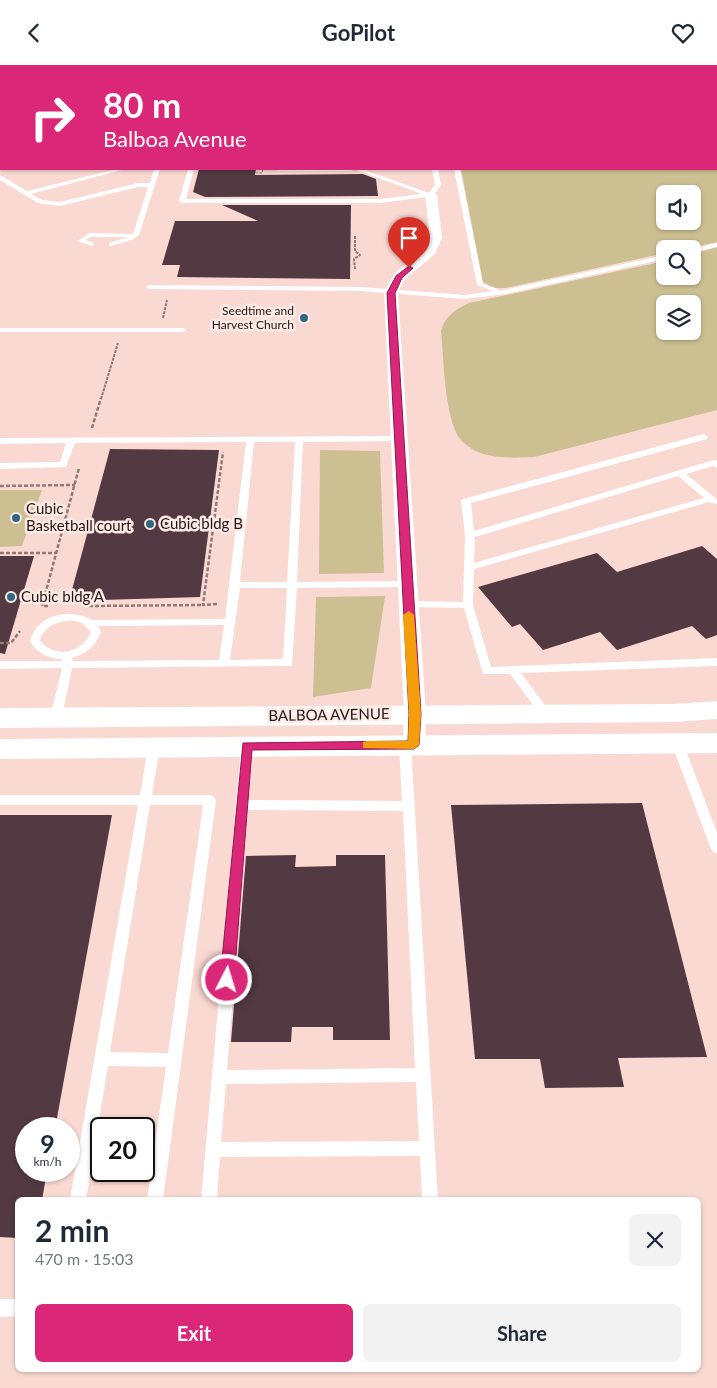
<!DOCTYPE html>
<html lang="en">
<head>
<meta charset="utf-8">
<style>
  :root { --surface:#fff; --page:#f2f2f3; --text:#1f2937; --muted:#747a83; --accent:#db2777 }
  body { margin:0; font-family:Lato,sans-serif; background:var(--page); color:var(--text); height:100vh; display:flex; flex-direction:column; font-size:19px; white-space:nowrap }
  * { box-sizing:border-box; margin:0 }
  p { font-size:16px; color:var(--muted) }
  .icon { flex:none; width:28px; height:28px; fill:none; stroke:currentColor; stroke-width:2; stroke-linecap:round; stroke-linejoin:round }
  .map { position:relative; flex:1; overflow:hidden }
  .side { position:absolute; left:15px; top:1132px; width:686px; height:175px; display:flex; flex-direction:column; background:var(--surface); border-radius:8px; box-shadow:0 1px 4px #0004 }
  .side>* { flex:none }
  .top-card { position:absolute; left:0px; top:0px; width:718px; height:105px; box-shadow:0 1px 4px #0004; background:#db2777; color:#fff; overflow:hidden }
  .tools { position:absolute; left:656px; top:120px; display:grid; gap:10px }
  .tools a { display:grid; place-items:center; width:45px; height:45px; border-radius:8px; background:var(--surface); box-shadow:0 1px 4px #0004; font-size:25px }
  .speed { position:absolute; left:15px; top:1052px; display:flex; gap:10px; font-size:25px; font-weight:700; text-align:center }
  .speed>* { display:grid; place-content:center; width:65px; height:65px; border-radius:50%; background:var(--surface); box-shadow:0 1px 4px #0004; line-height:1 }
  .speed small { font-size:12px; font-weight:400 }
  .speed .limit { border:2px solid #111; border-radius:8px; background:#fff; color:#111 }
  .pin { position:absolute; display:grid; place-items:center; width:42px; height:42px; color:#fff; margin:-51px -21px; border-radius:50% 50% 50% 0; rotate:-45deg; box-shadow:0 0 5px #0007 }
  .pin .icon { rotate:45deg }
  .me { position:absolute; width:55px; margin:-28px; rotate:5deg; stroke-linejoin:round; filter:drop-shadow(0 0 4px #0008) }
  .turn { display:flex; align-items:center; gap:18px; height:105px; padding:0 20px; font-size:22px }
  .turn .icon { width:65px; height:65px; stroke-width:2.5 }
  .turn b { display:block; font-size:35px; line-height:42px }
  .round { display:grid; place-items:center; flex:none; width:52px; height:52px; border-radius:8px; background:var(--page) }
  .overview { display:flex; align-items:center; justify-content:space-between; height:85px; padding:0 20px }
  h1 { font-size:30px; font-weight:700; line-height:38px }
  .action { display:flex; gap:10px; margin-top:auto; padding:10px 20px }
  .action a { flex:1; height:58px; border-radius:8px; background:var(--accent); color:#fff; font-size:20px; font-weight:700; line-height:58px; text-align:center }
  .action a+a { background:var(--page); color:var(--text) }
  header { display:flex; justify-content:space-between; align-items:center; height:65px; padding:0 20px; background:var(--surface); font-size:22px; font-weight:700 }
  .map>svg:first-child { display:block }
  .green { fill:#ccbf91; fill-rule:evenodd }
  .building { fill:#533941 }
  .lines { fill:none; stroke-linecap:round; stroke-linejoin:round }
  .path-far2 { stroke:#907a76; stroke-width:1; stroke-dasharray:2.5 1; stroke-linecap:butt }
  .path-far1 { stroke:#907a76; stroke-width:2; stroke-dasharray:3 1; stroke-linecap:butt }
  .path { stroke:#907a76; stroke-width:2.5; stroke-dasharray:4 2; stroke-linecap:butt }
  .service { fill:#fff; fill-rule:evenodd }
  .minor { fill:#fff; fill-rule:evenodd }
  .secondary { fill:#fff; fill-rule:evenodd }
  .route { fill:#db2777; stroke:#8e194d }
  .slow { fill:#f59e0b }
  .poi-dot { fill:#2e6981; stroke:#ffeae6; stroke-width:2 }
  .labels { text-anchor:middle; stroke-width:5; stroke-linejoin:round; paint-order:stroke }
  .far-poi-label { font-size:12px; fill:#211614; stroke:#ffeae6; text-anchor:end }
  .poi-label { font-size:15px; fill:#211614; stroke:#ffeae6; text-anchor:start }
  .street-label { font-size:15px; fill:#211614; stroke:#ffeae6 }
</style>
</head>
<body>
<header><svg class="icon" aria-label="back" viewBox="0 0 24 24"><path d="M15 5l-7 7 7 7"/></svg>GoPilot<svg class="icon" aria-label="heart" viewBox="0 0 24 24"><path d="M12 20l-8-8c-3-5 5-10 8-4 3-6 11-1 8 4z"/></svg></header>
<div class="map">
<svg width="717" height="1323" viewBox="0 0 717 1323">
  <rect width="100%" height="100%" fill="#fbd9d3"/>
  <g class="green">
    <path d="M 372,0 L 717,0 L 717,177 L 685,184 L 665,184 L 665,188 L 506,223 L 495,223 L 483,217 L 461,104 L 716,104 L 716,1 ZM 665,129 L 692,129 L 692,156 L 665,156 Z"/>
    <path d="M 717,182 L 717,345 L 534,392 C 512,393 482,395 464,378 C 444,361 444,293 441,266 C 445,251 455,245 469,238 L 665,196 L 665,211 L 692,211 L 693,189 ZM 665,239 L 692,239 L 692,266 L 665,266 Z"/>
    <polygon points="320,385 380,386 384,508 319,509"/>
    <polygon points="0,425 42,425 22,481 0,482"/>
    <polygon points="385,531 371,623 313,632 316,532"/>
  </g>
  <g class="building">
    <polygon points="199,104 256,104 255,110 363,109 376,114 378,131 205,132 193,127"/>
    <polygon points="222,140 351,140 350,214 177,212 180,200 162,200 175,156 258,156"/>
    <polygon points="110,384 219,385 200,532 69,536"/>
    <polygon points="702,481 717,494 717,570 706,574 692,561 617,585 600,567 543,585 520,559 512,562 478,522 597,488 617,507"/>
    <polygon points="0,491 34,491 5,589 0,588"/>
    <polygon points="642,738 707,992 618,993 624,1022 545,1023 540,994 475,994 451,740"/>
    <polygon points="0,750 112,750 55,1064 26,1064 26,1106 47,1106 42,1135 18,1135 18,1173 0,1172"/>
    <polygon points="296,790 295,802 336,801 336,790 385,790 390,975 333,975 333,962 292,962 291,977 231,977 246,791"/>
  </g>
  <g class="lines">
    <polyline class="path-far2" points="256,108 262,108 263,104"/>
    <g class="path-far1">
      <polyline points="355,171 355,186 360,190 354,194 355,204"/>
      <polyline points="163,253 167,235"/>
      <polyline points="101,334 118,278"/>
    </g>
    <g class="path">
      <polyline points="92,363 101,333"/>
      <polyline points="0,421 75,420"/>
      <polyline points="0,488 56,488"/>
      <polyline points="217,539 203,540 223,387"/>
      <polyline points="48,541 42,541 79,403"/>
      <polyline points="89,541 203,540"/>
      <polyline points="0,578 11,578 20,566"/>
    </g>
    <g class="service">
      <polygon points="100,0 107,0 107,1 101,1"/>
      <polygon points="0,43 1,44 1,47 0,47"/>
      <rect x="0" y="91" width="1" height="4"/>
      <polygon points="117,104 126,104 31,129 42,135 60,137 138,118 150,118 154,104 160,104 139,170 132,175 111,181 109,180 109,178 129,172 91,172 85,175 94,178 94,180 92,181 77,176 90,168 133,169 148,122 138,122 60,141 38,138 0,115 0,110 27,126"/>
      <polygon points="188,104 194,104 186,134 380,134 422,129 354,104 362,104 429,128 435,120 432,104 438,104 441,120 433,131 380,138 182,138 179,136"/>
      <polygon points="275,104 354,104 351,106 278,106"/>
      <polygon points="454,104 460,104 483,219 498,224 499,226 665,190 665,194 506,229 465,234 360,226 149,224 146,222 149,220 360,222 465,230 493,226 477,220"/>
      <polygon points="717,178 717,182 692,188 692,184"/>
      <polygon points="0,263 183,263 187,265 183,267 0,267"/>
      <path d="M 704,369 L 708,372 L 707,374 L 471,438 L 474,466 L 714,395 L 717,396 L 717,403 L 713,401 L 686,409 L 714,432 L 717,435 L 717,439 L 709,437 L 474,504 L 473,540 L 491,602 L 717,593 L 717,601 L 521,608 L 551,648 L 545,652 L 541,651 L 510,609 L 483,609 L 464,543 L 408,542 L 403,539 L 408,536 L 463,537 L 465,470 L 461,436 L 463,434 ZM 678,411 L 704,433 L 474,498 L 475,472 Z"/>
      <path d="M 399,371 L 402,372 L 402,376 L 303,377 L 297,517 L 407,516 L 412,519 L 407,522 L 297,523 L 292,601 L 72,603 L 62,653 L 56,657 L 50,653 L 62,603 L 0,604 L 0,596 L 62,596 L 62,594 C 48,594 38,588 30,577 C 35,550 70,542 92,555 L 225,554 L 246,377 L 75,378 L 66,402 L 0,404 L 0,398 L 60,397 L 66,378 L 0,379 L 0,373 ZM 254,377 L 295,377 L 287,517 L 240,517 ZM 240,523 L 287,523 L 283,594 L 230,595 ZM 71,555 L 82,558 L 91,567 C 82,588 56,594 40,576 C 43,561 57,557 71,555 ZM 224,560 L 219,595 L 73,596 L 72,593 C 87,588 95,582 101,567 L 98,561 Z"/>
      <path d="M 405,676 L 411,680 L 438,1135 L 422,1135 L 420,1091 L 220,1092 L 217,1135 L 201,1135 L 241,681 L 247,677 L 253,681 L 248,735 L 402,736 L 399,680 ZM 248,745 L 403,746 L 415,1003 L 227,1005 ZM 416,1017 L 419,1076 L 221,1077 L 226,1019 Z"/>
      <polygon points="678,676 684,680 717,768 717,789 713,787 711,784 672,680"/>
      <path d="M 154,678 L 160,682 L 152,730 L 210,730 L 214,732 L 216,735 L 163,1135 L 147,1135 L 166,1002 L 108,1001 L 86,1135 L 70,1135 L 138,740 L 0,740 L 0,730 L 140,730 L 148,682 ZM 150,740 L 203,740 L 168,988 L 110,987 Z"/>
      <polygon points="0,1234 18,1234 18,1251 0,1252"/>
    </g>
    <polygon class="minor" points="431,126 437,130 442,173 435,189 405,214 398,228 426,649 425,680 422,686 414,688 406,686 403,680 404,649 384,228 394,209 424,184 430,173 425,130"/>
    <g class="secondary">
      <polygon points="717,636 717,654 675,657 0,663 0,643 675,639"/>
      <polygon points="717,668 717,688 0,694 0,674"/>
    </g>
  </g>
  <polygon class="route" points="409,201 413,203 402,213 395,228 421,649 419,680 414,684 252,685 234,915 232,919 227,921 222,919 220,915 243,678 408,676 409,649 387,228 396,211"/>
  <polygon class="slow" points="409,546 414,550 421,649 419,680 414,684 363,683 363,677 367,676 408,676 409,649 403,550"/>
  <g class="poi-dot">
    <circle cx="304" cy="253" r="5"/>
    <circle cx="16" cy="453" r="5"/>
    <circle cx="150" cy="459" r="5"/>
    <circle cx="11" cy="532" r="5"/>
  </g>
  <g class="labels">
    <g class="far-poi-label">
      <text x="294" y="250">Seedtime and<tspan x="294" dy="14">Harvest Church</tspan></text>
    </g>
    <g class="poi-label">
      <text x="26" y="449">Cubic<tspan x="26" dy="17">Basketball court</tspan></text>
      <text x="160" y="464">Cubic bldg B</text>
      <text x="21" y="537">Cubic bldg A</text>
    </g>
    <g class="street-label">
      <text transform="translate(329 650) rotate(-1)" y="5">BALBOA AVENUE</text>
    </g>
  </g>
</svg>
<div class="tools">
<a><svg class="icon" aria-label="sound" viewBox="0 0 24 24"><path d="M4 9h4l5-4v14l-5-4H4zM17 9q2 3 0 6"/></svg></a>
<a><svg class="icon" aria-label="search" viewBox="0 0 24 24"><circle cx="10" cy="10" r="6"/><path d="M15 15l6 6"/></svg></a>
<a><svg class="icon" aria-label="layers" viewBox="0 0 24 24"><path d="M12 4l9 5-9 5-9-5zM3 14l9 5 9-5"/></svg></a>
</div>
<div class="speed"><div>9<small>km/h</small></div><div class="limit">20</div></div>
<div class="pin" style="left:409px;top:203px;background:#d93025"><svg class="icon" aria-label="arrive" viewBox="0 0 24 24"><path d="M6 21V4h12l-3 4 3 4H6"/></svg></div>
<svg class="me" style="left:227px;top:915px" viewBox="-20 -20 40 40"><circle r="17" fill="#db2777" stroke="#fff" stroke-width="3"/><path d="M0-11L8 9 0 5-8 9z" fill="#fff"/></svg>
<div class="top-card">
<div class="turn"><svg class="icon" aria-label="right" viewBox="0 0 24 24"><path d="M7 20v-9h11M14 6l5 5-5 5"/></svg><div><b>80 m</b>Balboa Avenue</div></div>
</div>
<section class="side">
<div class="overview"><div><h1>2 min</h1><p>470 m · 15:03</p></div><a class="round"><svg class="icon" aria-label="close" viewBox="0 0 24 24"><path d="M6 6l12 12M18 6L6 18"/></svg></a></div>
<div class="action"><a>Exit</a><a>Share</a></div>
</section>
</div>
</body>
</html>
